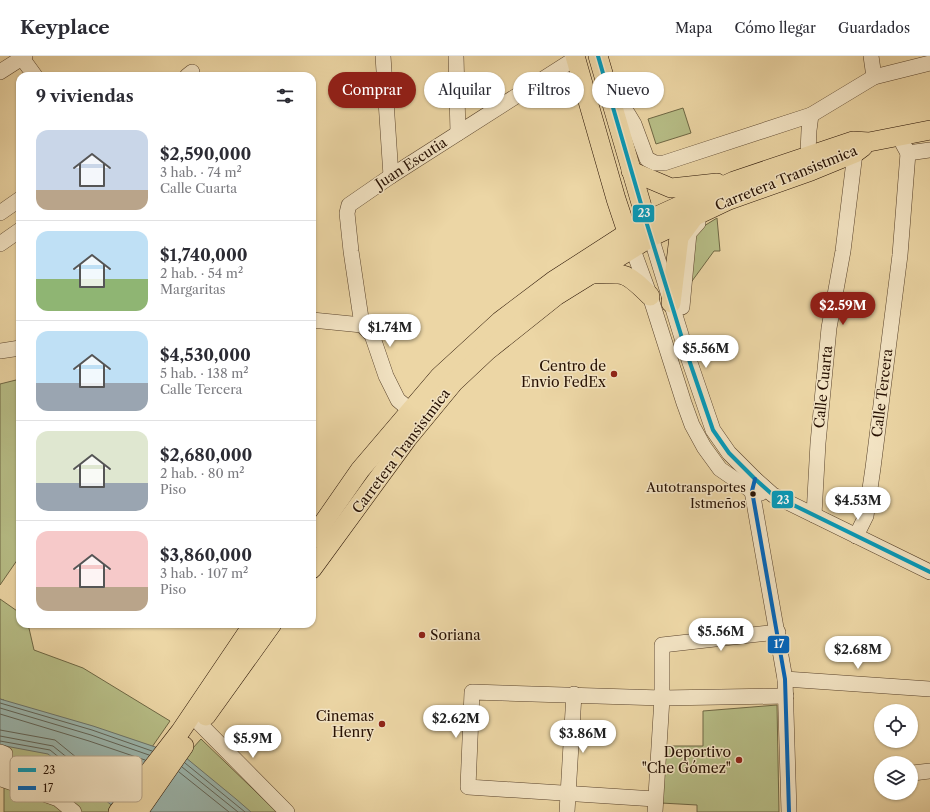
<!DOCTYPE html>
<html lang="es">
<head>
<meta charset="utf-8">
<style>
  body { margin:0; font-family:"Libre Caslon Text",serif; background:#f7f7f7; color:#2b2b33; height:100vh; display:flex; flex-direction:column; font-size:15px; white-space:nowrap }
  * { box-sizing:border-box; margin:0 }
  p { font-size:13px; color:#7c7c81 }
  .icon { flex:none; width:22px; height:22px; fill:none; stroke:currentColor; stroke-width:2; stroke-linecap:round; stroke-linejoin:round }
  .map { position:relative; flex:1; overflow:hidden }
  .details { position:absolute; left:16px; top:16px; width:300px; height:556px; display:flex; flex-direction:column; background:#fff; border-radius:12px; box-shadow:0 1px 3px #0004 }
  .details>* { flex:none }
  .banner { position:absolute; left:328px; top:16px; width:380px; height:36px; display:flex; gap:8px }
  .controls { position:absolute; left:874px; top:648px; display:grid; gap:8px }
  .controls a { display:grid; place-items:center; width:44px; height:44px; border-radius:50%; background:#fff; box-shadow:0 1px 3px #0004; font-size:20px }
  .price { position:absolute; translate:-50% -34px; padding:0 9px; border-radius:14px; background:#fff; color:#222; font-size:13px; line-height:26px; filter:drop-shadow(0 1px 2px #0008) }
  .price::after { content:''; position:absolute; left:50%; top:24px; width:12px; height:9px; margin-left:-6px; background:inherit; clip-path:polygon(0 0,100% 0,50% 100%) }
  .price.current { background:#8f2418; color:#fff }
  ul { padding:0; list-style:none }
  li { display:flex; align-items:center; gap:12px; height:100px; padding:0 20px }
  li+li { border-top:1px solid #e1e1e2 }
  li span { display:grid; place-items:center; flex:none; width:112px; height:80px; border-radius:12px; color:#555 }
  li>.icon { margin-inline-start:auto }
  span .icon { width:48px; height:48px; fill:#fffc; stroke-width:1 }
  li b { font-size:17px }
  h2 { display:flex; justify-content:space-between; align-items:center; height:48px; padding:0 20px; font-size:17px }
  .chip { padding:0 14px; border-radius:18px; background:#fff; box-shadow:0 1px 3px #0004; font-size:14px; line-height:36px }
  .chip.current { background:#8f2418; color:#fff }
  header { display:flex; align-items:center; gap:24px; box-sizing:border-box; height:56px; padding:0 20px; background:#fff; border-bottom:1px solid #e1e1e2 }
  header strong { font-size:19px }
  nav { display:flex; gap:22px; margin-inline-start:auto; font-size:14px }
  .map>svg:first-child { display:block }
</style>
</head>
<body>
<header>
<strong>Keyplace</strong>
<nav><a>Mapa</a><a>Cómo llegar</a><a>Guardados</a></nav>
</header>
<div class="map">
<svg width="930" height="756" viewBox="0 0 930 756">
  <rect width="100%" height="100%" fill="#ecd6a5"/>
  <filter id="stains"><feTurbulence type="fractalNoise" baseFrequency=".005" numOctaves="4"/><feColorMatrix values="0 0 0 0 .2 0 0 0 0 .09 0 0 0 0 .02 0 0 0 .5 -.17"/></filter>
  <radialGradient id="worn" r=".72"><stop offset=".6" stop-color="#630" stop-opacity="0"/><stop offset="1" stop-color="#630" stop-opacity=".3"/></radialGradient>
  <g fill="#b7be87" stroke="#6e6744">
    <polygon points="683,52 691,77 656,88 648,63"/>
    <polygon points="717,162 720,195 714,195 684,236 691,178"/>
    <polygon points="20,323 20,500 0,529 0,328"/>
    <polygon points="0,543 20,557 20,568 28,568 34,594 83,612 170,665 152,691 184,702 201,683 277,756 4,756 4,724 0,696 0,648 4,644 0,643"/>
    <polygon points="777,649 779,756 697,756 697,749 661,747 664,690 703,690 703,655"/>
  </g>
  <polygon fill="#9bb7af" stroke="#6c746a" points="0,643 93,670 185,701 236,743 251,756 120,756 48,698 0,689"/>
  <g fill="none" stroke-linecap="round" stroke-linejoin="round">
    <g stroke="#606458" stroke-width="1">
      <polyline points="0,647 92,674 152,695"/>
      <polyline points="0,652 91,679 149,699"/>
      <polyline points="0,658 89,685 145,704"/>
      <polyline points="0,674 55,684 120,737"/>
      <polyline points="0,680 53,690 116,741"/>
      <polyline points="0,685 50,694 113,745"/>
      <polyline points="185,707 245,756"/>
      <polyline points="182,711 238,756"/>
      <polyline points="179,716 229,756"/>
    </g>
    <g stroke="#58422b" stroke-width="16">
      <g id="minor">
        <polyline points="22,0 22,2 35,20"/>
        <polyline points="383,0 391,120"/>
        <polyline points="456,0 458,77"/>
        <polyline points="871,0 874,21"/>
        <polyline points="0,16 25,0"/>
        <polyline points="187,20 192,16"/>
        <polyline points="587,40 608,34 628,58 634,68 647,103 655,107 664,107 811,59"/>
        <polyline points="903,88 908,97 930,94"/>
        <path d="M810,110C807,92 808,77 811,59L874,21L930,7"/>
        <polyline points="0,157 20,143"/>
        <polyline points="651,181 686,295 713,374 729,397 755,423 773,439 930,516"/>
        <polyline points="0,188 20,174"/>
        <polyline points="632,191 650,240 684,347 692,369 704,391 720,413 752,435 761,437"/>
        <polyline points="682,251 689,177 698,167"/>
        <polyline points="312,264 362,269 372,279 386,320 398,344 410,354"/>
        <polyline points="362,269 351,195 347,157 349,149 391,120 576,2"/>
        <polyline points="0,295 20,292"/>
        <polyline points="755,423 752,435 785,623 789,756"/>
        <polyline points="814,459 818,387 829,272 843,195 855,97 853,88"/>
        <polyline points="856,480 866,460 873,412 900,199 908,97"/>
        <polyline points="785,623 930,633"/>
        <polyline points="200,668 287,756"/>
        <polyline points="0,696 5,698 4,724 58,743 74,756"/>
        <polyline points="913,717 930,715"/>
        <polyline points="655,743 468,731 472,636 662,642 786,640"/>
        <polyline points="567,756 574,638"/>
        <polyline points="655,756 662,642 662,589 778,576"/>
      </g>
    </g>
    <g stroke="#261002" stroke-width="20">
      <g id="major">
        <polyline points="575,0 616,143 631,188"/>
        <polyline points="598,0 650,178"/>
        <polyline points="631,115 671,132 717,127"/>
        <path d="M591,218C625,217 625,215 650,240"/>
        <polyline points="671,247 679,181 693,162"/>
        <polyline points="312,483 360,414 440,320 500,265 553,225 646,165 734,125 853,85 869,86 930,74"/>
        <polyline points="312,513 407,383 454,326 487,295 556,240 651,181 729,144 811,115 855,97 863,91"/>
        <polyline points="206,660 272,568"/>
        <polyline points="118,756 180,676 253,568"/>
        <polyline points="138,756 184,690"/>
      </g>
    </g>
    <use href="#minor" stroke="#f3e4c4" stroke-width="15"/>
    <use href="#major" stroke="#ecd6a5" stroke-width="19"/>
    <g stroke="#f3e4c4" stroke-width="7">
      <polyline id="bus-1" points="598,0 646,165 686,295 713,374 729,397 755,423 773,439 930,516"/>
    </g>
    <g stroke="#f3e4c4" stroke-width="7">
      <polyline id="bus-2" points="755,423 752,435 785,623 789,756"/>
    </g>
    <use href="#bus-1" stroke="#049aba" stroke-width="4"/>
    <use href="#bus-2" stroke="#0065bd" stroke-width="4"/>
  </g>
  <g fill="#8f2418" stroke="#f3e4c4" stroke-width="1.5">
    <circle cx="614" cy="318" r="4"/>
    <circle cx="422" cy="579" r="4"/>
    <circle cx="382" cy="668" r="4"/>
    <circle cx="739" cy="704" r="4"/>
  </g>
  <circle fill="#261002" stroke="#f3e4c4" stroke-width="1.5" cx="753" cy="438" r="3.5"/>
  <g text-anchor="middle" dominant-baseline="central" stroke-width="3" stroke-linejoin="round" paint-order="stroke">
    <g font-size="13" fill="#261002" stroke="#f3e4c4" text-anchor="end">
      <text x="746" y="431">Autotransportes<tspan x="746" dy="16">Istmeños</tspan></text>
    </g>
    <g font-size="14" fill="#261002" stroke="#f3e4c4">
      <text transform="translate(411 107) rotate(-33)">Juan Escutia</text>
      <text transform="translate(786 122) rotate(-22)">Carretera Transistmica</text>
      <text transform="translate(823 331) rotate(-84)">Calle Cuarta</text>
      <text transform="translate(882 337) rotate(-83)">Calle Tercera</text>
      <text transform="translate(401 395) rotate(-53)">Carretera Transistmica</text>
    </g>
    <g font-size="14" fill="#261002" stroke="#f3e4c4" text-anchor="end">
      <text x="606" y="310">Centro de<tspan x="606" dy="16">Envio FedEx</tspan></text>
      <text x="430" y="579" text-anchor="start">Soriana</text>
      <text x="374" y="660">Cinemas<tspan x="374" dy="16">Henry</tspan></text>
      <text x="731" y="696">Deportivo<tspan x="731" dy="16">"Che Gómez"</tspan></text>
    </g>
  </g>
  <rect x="10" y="700" width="132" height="46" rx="6" fill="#f3e4c4" stroke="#b6a48a" stroke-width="1"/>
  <rect x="18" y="712" width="18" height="4" fill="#049aba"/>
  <rect x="18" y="730" width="18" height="4" fill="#0065bd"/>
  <g font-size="11" fill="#261002">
    <text x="43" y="718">23</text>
    <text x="43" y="736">17</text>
  </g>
  <g stroke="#f3e4c4" stroke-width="1.5">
    <rect x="632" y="148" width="23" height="19" rx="4" fill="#049aba"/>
    <rect x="771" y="434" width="23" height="19" rx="4" fill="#049aba"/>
    <rect x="767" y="579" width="23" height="19" rx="4" fill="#0065bd"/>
  </g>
  <g font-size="11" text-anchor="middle" font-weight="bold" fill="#fff">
    <text x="644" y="161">23</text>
    <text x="783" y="448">23</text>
    <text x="779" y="592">17</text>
  </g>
  <rect width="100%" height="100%" filter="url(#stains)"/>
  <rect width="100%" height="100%" fill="url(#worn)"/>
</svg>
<div class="controls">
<a><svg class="icon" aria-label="locate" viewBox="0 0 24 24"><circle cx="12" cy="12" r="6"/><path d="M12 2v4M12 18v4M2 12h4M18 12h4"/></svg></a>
<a><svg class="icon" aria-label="layers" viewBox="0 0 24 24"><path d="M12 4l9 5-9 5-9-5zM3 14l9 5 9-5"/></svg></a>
</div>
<b class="price current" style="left:843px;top:270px">$2.59M</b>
<b class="price" style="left:390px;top:292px">$1.74M</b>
<b class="price" style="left:706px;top:313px">$5.56M</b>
<b class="price" style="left:858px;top:465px">$4.53M</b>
<b class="price" style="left:721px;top:596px">$5.56M</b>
<b class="price" style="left:858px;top:614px">$2.68M</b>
<b class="price" style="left:456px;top:683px">$2.62M</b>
<b class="price" style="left:583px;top:698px">$3.86M</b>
<b class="price" style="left:253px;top:703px">$5.9M</b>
<div class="banner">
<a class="chip current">Comprar</a>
<a class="chip">Alquilar</a>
<a class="chip">Filtros</a>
<a class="chip">Nuevo</a>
</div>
<section class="details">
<h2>9 viviendas<svg class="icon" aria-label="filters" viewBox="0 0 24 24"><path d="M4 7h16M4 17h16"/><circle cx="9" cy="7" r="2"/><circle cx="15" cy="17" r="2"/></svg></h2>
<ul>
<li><span style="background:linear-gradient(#c9d6e8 75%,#b9a48a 0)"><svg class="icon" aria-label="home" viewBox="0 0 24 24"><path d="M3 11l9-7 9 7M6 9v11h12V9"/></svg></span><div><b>$2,590,000</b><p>3 hab. · 74 m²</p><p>Calle Cuarta</p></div></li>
<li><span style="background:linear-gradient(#bfe0f5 60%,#8fb573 0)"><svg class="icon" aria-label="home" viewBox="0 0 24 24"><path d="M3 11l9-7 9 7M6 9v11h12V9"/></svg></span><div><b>$1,740,000</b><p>2 hab. · 54 m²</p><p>Margaritas</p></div></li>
<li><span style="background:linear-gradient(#bfe0f5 65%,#9aa5b1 0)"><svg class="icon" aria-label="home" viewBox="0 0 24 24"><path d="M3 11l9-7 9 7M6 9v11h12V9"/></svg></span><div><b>$4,530,000</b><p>5 hab. · 138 m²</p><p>Calle Tercera</p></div></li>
<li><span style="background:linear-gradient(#dfe7d0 65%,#9aa5b1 0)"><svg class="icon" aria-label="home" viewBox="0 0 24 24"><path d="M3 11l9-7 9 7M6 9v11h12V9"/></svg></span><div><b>$2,680,000</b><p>2 hab. · 80 m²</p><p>Piso</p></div></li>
<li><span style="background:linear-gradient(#f6c9c9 70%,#b9a48a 0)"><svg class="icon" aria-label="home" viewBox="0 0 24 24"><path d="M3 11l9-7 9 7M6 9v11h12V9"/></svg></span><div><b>$3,860,000</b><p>3 hab. · 107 m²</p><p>Piso</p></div></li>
</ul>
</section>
</div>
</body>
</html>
